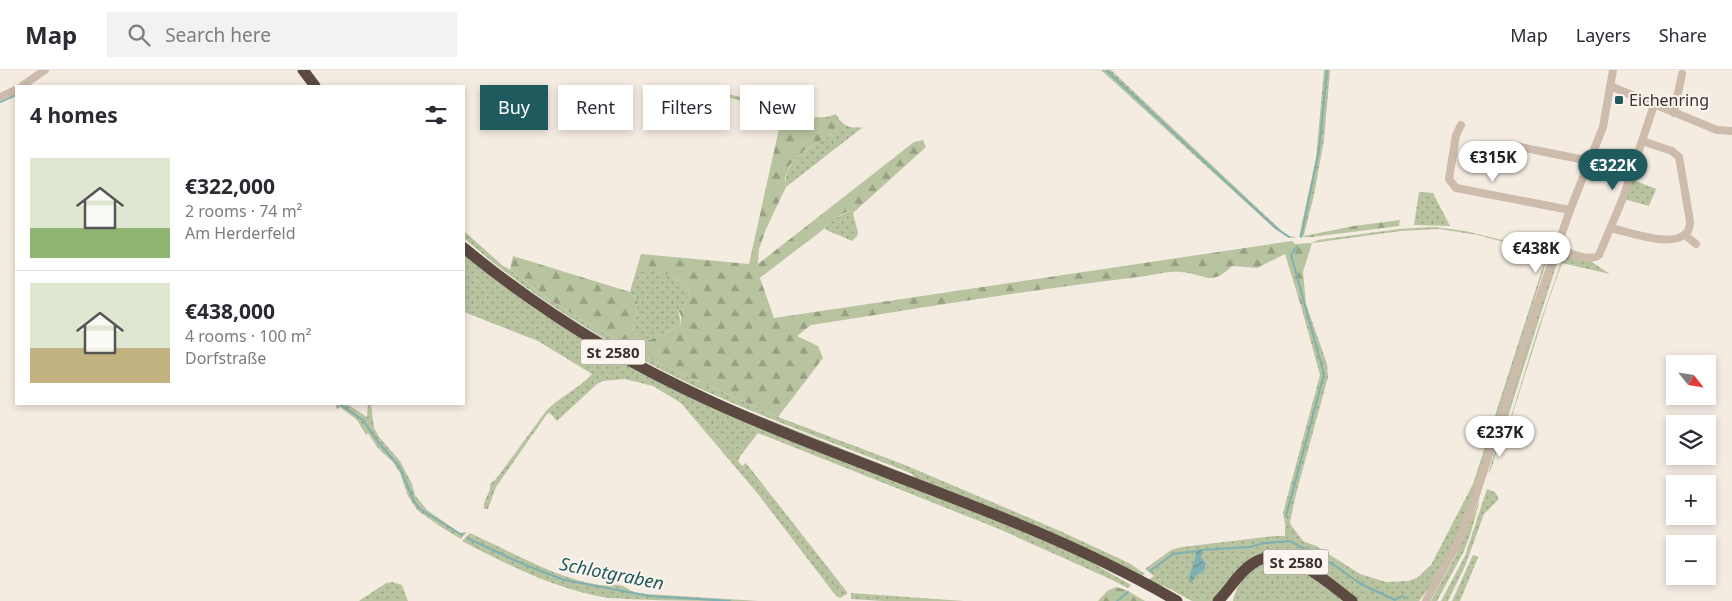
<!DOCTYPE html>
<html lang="en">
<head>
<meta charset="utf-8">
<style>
  body { margin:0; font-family:"Noto Sans",sans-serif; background:#f2f2f3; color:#2b2b33; height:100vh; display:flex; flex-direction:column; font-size:19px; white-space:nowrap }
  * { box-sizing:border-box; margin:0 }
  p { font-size:16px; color:#7c7c81 }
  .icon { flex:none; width:28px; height:28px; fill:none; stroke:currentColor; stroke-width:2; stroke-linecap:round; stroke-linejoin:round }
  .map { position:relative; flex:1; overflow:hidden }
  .panel { position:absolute; left:15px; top:15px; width:450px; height:320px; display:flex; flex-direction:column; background:#fff; border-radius:0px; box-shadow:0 2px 8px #0003 }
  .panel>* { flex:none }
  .banner { position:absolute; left:480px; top:15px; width:475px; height:45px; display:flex; gap:10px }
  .needle { width:32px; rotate:120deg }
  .fabs { position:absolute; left:1666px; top:285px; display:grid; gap:10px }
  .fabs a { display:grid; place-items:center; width:50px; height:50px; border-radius:0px; background:#fff; box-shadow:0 2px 8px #0003; font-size:25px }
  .price { position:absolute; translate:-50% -42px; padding:0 11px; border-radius:18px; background:#fff; color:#222; font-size:16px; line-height:32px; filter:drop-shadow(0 1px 2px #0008) }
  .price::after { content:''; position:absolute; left:50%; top:30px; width:15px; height:11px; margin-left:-8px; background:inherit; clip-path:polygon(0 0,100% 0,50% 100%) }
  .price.on { background:#1f5a5e; color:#fff }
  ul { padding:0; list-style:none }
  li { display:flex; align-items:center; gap:15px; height:125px; padding:0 15px }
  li+li { border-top:1px solid #e1e1e2 }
  li span { display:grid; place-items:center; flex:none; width:140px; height:100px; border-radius:0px; color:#555 }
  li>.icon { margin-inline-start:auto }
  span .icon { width:60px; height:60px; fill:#fffc; stroke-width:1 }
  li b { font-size:21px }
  h2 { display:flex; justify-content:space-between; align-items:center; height:60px; padding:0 15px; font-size:21px }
  .tag { padding:0 18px; border-radius:0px; background:#fff; box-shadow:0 2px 8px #0003; font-size:18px; line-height:45px }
  .tag.on { background:#1f5a5e; color:#fff }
  header { display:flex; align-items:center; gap:30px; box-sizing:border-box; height:70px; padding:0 25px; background:#fff; border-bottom:1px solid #e1e1e2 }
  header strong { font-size:24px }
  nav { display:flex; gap:28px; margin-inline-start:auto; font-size:18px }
  .search { width:350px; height:45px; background:#f2f2f3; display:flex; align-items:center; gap:12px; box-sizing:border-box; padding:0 18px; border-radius:0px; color:#7c7c81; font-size:19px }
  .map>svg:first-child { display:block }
</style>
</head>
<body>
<header>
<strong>Map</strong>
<div class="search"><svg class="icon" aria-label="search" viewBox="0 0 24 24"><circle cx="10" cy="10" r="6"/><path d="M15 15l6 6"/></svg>Search here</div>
<nav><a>Map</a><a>Layers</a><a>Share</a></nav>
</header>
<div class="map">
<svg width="1732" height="531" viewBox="0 0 1732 531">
  <defs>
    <pattern id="green-dots" width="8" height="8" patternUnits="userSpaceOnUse" patternTransform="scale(1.25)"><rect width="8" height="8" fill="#b8c4a0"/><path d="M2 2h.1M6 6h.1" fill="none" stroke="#97a083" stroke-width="1.8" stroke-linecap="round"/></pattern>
    <pattern id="forest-firs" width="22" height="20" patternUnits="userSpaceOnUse" patternTransform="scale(1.25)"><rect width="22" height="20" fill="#b8c4a0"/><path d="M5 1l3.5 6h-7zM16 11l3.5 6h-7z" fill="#97a083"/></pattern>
    <pattern id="water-waves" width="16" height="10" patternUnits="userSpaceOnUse" patternTransform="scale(1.25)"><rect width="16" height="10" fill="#7fb0b2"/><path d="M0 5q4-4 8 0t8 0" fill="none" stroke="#699091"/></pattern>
  </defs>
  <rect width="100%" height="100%" fill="#f4ebe1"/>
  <g fill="url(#green-dots)" fill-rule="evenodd">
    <polygon points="1101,0 1111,0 1283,162 1289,166 1295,167 1294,168 1290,168 1275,159"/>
    <polygon points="1324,0 1330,0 1324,70 1314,125 1304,165 1299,167 1316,88"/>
    <path d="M724,23L802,43V45C814,48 824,49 836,44C842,56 850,59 863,57L786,117C782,88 817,74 838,60L836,50H803L782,45V41L723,26Z"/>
    <polygon points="1633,110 1656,119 1649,136 1624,129 1631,112"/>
    <polygon points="1419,122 1433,123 1450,156 1414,155"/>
    <polygon points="850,141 853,143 858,163 857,166 852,171 824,159 833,149"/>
    <path d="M1434,157L1465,161L1544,180L1547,182L1548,186L1489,376L1465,447L1457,466L1432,514L1419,531H1357L1272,483L1214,531H1192L1166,517L1147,511L1154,506L1145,499L1171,480L1182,477L1275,466H1285V454L1283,443L1320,305L1301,236L1306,234L1327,294L1328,307L1296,424L1290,452L1291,455L1303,471L1316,476L1360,504L1386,512L1408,511L1417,508L1431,495L1473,414L1547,184L1478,165L1439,159L1401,161L1312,173L1318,170L1399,159ZM1196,481L1206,494L1205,500L1196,506L1189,507L1196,490Z"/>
    <path d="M464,161L502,195L510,200L549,230L647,288L778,347L905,395L1060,461L1129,493L1145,504L1141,507C975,421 790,376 626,286C568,254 515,215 464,173V171L504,204L551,239L626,284L729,334L914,407L912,404L903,400C811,364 715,331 628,282C570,250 514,212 464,168Z"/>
    <path d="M464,183L535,239L581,268L929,423L1075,483L1131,515L1128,518L1108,508L999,459L758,363L741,385L738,391L742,396L746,393L847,522V524L840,528L836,526L758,424L681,333L653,316L625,309L603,311L597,314L557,351L550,343L547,344L496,417L488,439H484C482,430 492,422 490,414L496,409L546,341C560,326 579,319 592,304L538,271L464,242Z"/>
    <polygon points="1565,186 1590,191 1610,204 1562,193 1547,235 1492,409 1537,262 1563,187"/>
    <polygon points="1559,187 1491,399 1488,404 1524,284 1556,189"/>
    <path d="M648,200C665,202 681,207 690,223L682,240L678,239L681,255L650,270L640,269L632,262L638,232L630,222L636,201Z"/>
    <polygon points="335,334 347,334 367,347 368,334 371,334 374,358 379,367 400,391 412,414 415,425 427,440 460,463 467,462 461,469 441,457 417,440 408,426 400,403 393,392 377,377 368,363 366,365 357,350 340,337 337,339"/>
    <polygon points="1487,419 1495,422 1498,427 1498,430 1484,444 1465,496 1448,531 1441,531 1465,486"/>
    <polygon points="1480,429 1471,462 1464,481 1437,531 1431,531 1456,485"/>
    <path d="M470,463C512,482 553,507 599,515C606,516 612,514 618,515C624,515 627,519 632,521C636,523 643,523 647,524L759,531C715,531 670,531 626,529C618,528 611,529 603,527C553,518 506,494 462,471Z"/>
    <polygon points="1473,485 1478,487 1477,490 1460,531 1452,531"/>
    <path d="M1276,491L1298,498L1346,531H1233C1236,517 1246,500 1260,494C1265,492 1271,492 1276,491Z"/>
    <polygon points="392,512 402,515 408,531 359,531 386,513"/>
    <polygon points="851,523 964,531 883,531 851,529"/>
  </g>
  <g fill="url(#forest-firs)">
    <path d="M782,45L803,50H836L838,60L804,81L790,95L785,108L786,117L766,159L759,179L758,194L914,72L923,70L926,77L853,143L850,141C836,145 829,154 819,163C799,178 779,193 760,208L774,248L1292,171L1295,174L1312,173L1303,202L1306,234L1301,236L1285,184L1257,198L1232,196C1210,218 1205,203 1180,202C1169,201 1157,204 1146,206C1034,219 922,238 811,255L797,266L818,276L823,288L778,347L647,288L549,230L510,200L513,186L630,222L638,232L632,262L640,269L650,270L681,255V246L678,239L682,240L690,223C678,203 657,200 636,201L641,184L749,194Z"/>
    <polygon points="1400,150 1399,156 1312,167 1299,167 1354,156"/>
    <polygon points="1116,517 1126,520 1145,531 1098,531 1107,521"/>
  </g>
  <path fill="url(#water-waves)" d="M1200,479L1203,480L1201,487L1206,494L1205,500L1196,506L1191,513L1189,512C1189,501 1196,492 1196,481Z"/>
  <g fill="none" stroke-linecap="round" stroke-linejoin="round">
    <g stroke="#7fb0b2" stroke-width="2">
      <polyline points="1106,0 1276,158 1289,167"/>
      <polyline points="0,32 16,25"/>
      <polyline points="1301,167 1319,80 1327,0"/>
      <polyline points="339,334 363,350 378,372 399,396 414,431 420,439 462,465"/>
      <polyline points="1286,446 1324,304 1291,185 1297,176"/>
      <polyline points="467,468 523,494 564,510 649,526 730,531"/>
      <polyline points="1202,480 1249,477 1265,473 1290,471 1334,495 1361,514 1395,530 1402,526 1405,528"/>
      <polyline points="1150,501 1173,484 1197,481"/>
      <polyline points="1117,531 1128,522"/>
    </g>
    <g stroke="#cdbbac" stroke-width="8">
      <polyline points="22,16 45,0"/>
      <polyline points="1610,16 1717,60 1732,61"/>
      <polyline points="0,27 16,20"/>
      <polyline points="1674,43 1682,4"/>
      <polyline points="1461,55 1456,65 1449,109 1456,118 1570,140"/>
      <polyline points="1515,76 1590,91"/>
      <path d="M1611,158C1628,162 1669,177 1684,165C1689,162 1690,157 1690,151L1679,87L1672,81L1642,71"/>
      <polyline points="1685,165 1696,174"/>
      <path d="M1556,179C1568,181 1589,193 1599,185L1623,128L1654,35"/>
      <polyline points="1426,531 1459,470 1474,431 1537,235 1570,140 1603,57 1613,0"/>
    </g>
    <g stroke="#5c4a42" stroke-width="11">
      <polyline points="303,0 315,16"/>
      <path d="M464,178C539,240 620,290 708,330C863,401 1029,445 1177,531"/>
      <path d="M1218,531C1230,519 1238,503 1252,494C1284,471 1327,512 1352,531"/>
    </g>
  </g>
  <rect fill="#1f5a5e" stroke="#fbf5ee" stroke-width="2" x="1614" y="25" width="10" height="10" rx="2.5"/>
  <g text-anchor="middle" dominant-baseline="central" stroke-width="4" stroke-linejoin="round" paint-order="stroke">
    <g fill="#fbf5ee" stroke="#756b66" stroke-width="1">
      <rect x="580.5" y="269.5" width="65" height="25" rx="4"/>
      <rect x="1263.5" y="479.5" width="65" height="25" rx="4"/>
    </g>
    <g font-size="15" font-weight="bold" fill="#3b302b">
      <text x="613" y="282">St 2580</text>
      <text x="1296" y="492">St 2580</text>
    </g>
    <g font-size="16" fill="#3b302b" stroke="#fbf5ee" text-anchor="start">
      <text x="1629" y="30">Eichenring</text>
    </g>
    <g font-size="18" font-style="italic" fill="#1f5a5e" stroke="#fbf5ee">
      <text transform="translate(612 503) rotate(11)">Schlotgraben</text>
    </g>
  </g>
</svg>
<div class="fabs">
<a><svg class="needle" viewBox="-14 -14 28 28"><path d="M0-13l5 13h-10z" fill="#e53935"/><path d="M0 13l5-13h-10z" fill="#7c7c81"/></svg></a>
<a><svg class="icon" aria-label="layers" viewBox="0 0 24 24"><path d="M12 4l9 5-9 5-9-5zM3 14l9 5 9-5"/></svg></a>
<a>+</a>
<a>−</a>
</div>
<b class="price" style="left:1493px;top:113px">€315K</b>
<b class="price on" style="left:1613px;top:121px">€322K</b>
<b class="price" style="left:1536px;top:204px">€438K</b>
<b class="price" style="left:1500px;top:388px">€237K</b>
<div class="banner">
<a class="tag on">Buy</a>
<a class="tag">Rent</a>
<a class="tag">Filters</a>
<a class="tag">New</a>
</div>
<section class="panel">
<h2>4 homes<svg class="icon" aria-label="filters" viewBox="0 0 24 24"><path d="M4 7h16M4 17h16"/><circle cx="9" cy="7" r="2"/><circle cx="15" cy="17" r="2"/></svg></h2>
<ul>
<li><span style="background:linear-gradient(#dfe7d0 70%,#8fb573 0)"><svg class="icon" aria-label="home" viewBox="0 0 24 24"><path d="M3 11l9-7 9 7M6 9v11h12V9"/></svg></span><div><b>€322,000</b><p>2 rooms · 74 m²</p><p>Am Herderfeld</p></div></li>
<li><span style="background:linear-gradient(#dfe7d0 65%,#c2b280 0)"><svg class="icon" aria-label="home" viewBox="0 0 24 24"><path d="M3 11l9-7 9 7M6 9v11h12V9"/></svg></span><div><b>€438,000</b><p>4 rooms · 100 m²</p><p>Dorfstraße</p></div></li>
</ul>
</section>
</div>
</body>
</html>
